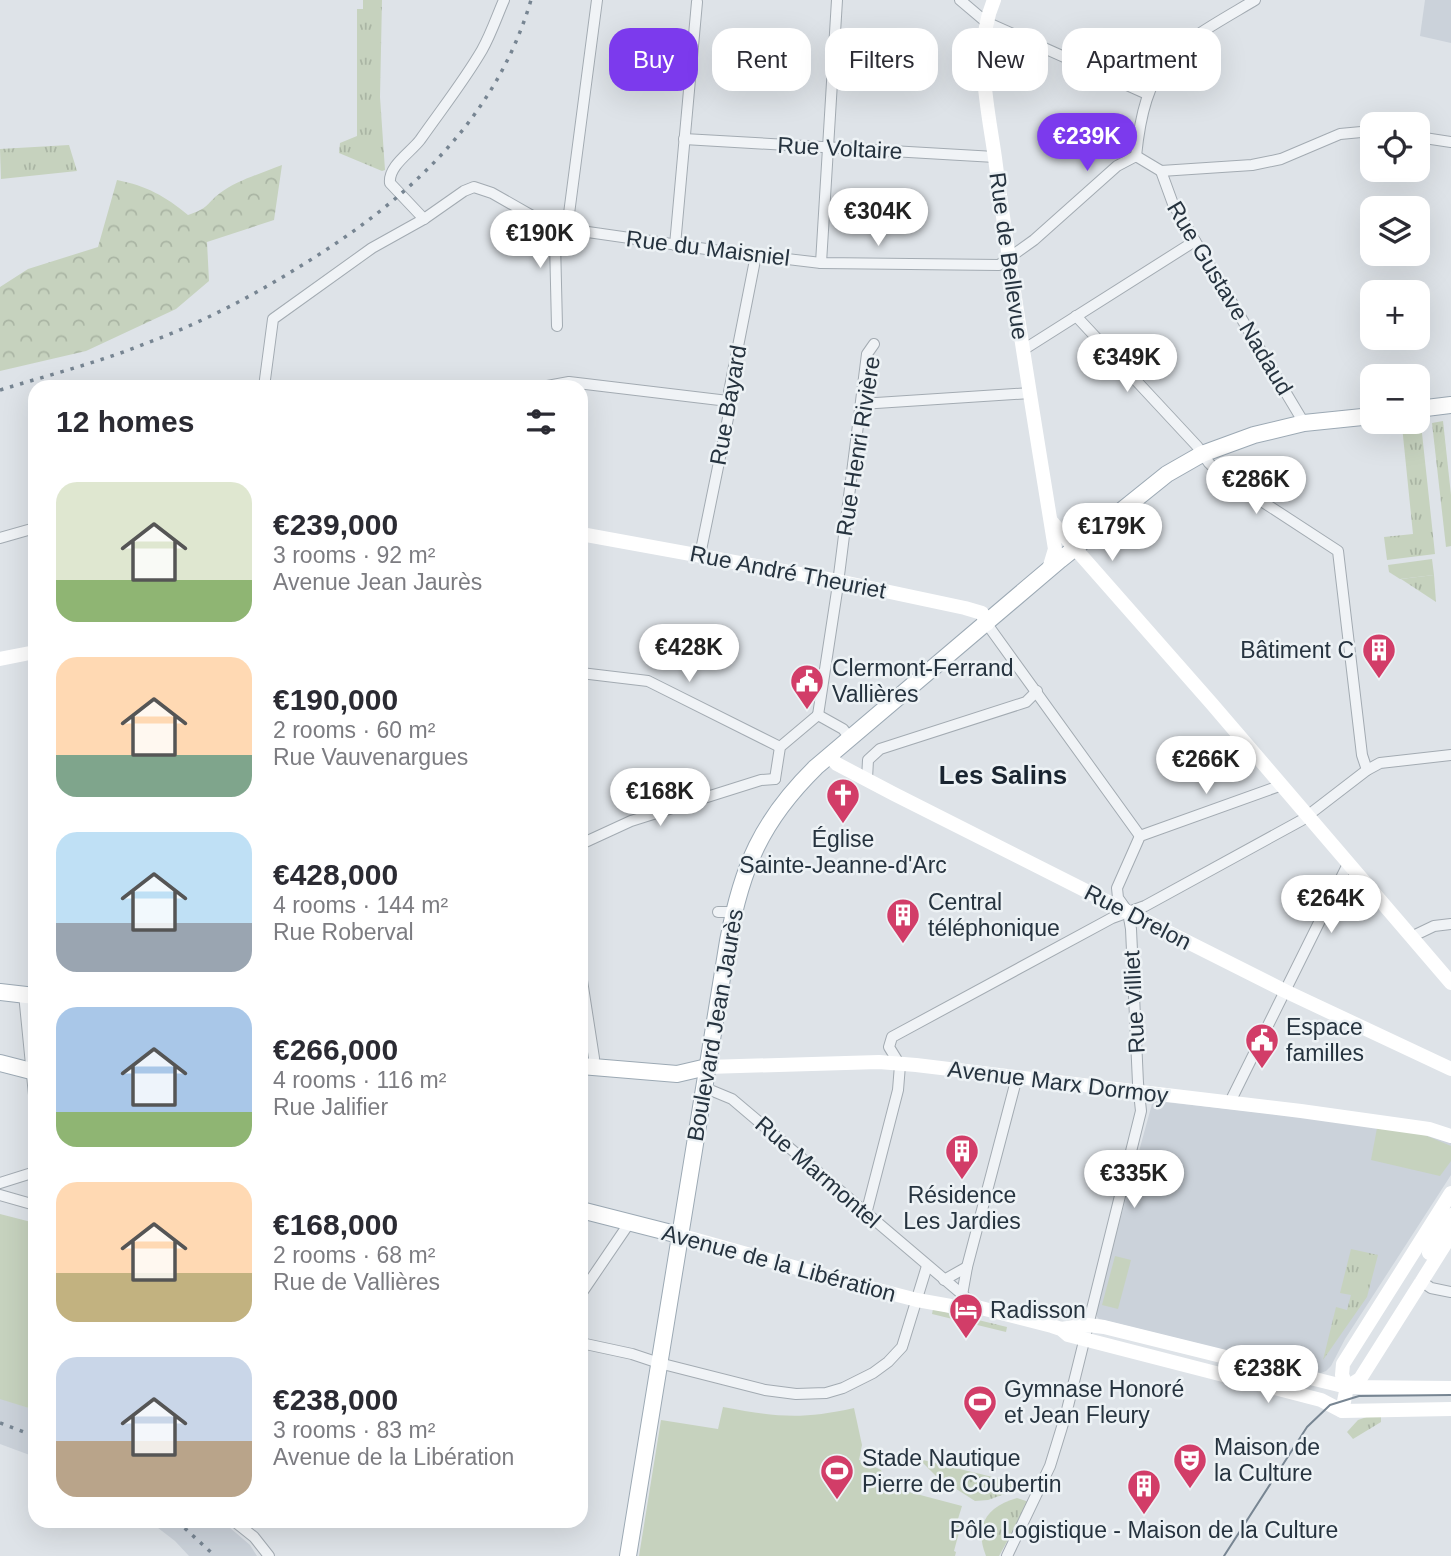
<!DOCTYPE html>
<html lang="en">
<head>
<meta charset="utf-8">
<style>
  body { margin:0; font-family:Arial,sans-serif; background:#f2f2f3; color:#2b2b33; height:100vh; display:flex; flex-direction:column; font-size:26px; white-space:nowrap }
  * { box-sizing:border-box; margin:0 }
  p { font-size:23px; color:#7c7c81 }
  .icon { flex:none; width:38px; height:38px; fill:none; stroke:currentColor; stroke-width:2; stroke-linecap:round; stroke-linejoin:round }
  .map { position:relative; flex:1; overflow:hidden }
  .drawer { position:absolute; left:28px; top:380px; width:560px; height:1148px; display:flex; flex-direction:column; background:#fff; border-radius:21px; box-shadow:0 7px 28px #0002 }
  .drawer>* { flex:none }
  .top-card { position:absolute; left:609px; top:28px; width:665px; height:63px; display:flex; gap:14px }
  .controls { position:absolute; left:1360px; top:112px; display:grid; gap:14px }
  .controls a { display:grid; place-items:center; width:70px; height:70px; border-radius:14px; background:#fff; box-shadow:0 7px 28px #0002; font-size:35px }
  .price { position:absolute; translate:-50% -60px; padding:0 16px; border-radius:24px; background:#fff; color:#222; font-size:23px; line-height:46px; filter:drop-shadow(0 2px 4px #0008) }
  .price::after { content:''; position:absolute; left:50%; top:42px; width:21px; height:16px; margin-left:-10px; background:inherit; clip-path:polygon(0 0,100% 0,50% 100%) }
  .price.on { background:#7c3aed; color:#fff }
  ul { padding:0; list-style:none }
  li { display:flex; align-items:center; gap:21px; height:175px; padding:0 28px }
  li span { display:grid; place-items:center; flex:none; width:196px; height:140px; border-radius:21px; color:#555 }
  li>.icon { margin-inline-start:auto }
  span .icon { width:84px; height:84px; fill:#fffc; stroke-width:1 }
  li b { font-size:30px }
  h2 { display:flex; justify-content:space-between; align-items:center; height:84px; padding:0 28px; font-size:30px }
  .chip { padding:0 24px; border-radius:21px; background:#fff; box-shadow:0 7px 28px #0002; font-size:24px; line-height:63px }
  .chip.on { background:#7c3aed; color:#fff }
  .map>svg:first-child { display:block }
</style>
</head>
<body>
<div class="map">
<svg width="1451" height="1556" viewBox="0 0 1451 1556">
  <defs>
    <pattern id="grass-tufts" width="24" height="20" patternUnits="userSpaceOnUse" patternTransform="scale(1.75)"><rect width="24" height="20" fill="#c6d2be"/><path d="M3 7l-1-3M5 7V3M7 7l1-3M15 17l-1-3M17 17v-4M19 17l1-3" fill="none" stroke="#aab5a4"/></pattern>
    <pattern id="forest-crowns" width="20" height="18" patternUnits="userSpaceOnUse" patternTransform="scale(1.75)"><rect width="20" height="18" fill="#c6d2be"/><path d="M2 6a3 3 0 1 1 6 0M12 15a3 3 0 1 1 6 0" fill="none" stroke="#aab5a4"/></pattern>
  </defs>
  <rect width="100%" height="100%" fill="#dee3e8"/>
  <g fill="#cbd2da">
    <polygon points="1425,0 1451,0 1451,43 1420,36"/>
    <polygon points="1155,1101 1421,1130 1451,1143 1451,1175 1345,1339 1331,1366 1326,1371 1321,1373 1312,1372 1099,1319 1097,1317 1096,1307 1152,1104"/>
    <polygon points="0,1398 35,1410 35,1457 0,1444"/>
    <polygon points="149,1521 222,1521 250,1545 257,1556 189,1556 175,1541"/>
  </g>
  <g fill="url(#grass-tufts)">
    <polygon points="363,0 382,0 380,97 385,170 382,171 339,153 340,143 357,136 357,9 363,9"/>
    <polygon points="69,145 77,171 1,179 0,149"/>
    <polygon points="1443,421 1451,495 1451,546 1446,547 1432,423"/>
    <polygon points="1421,424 1435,554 1387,560 1384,537 1413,534 1402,426"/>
    <polygon points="1434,575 1436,602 1401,579"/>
    <polygon points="1351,1249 1378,1255 1367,1297 1323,1360 1336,1307 1347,1310 1351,1295 1340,1293"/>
    <polygon points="933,1309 1007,1327 1006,1332 932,1314"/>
    <polygon points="1381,1412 1381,1422 1353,1439 1347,1432 1358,1420"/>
    <polygon points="919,1459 1038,1488 1037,1491 1013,1491 988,1500 975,1501 936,1476"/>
    <path d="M1017,1498L1029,1502L999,1556H986C974,1526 986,1507 1017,1498Z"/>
  </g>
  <path fill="url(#forest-crowns)" d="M282,165L274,220L207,242L209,281L176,309L86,351L0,371V287L28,269L98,247L117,180C147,186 165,196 188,215C209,208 205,205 220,193C238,180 262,173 282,165Z"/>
  <g fill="#c6d2be">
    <polygon points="1432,559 1434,575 1400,579 1389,572 1388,565"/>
    <polygon points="1377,1128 1420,1133 1451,1146 1451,1161 1440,1176 1371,1160"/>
    <polygon points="0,1214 35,1223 35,1410 0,1399"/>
    <polygon points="1115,1256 1131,1260 1118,1309 1102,1305"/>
    <path d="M723,1407C776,1417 801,1420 854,1408L862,1445L859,1460L874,1464L873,1466L881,1470L886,1486L962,1506L958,1519L962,1521L954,1551L956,1552L955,1556H639L661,1420L718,1429Z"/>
  </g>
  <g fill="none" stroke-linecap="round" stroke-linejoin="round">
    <g stroke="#a3abb2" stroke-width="12">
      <g id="street">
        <polyline points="960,0 986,22 1147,94"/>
        <polyline points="1418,137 1451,142"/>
        <polyline points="684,139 995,157"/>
        <path d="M1136,156C1146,57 1176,47 1255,0"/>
        <polyline points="1161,171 1173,204 1304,423"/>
        <path d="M424,219L390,183C388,166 411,152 420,140C441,110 464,81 482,50C491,34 497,16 504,0"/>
        <polyline points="675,245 697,2"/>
        <polyline points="821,263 837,0"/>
        <polyline points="1076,316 1197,446 1209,463 1220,474 1338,551 1362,755 1367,770"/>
        <polyline points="557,326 555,242 567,229 597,0"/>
        <polyline points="1023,350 1195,241"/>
        <polyline points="264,387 273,319 372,248 424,219 464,191 474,187 492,193 543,222 567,229 720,251 821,263 999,265 1034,240 1117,166 1136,156 1161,171 1252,165 1281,159 1340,134 1372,131"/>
        <polyline points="542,387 569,382 728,401"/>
        <polyline points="861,404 1030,393"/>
        <polyline points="0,538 35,528"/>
        <polyline points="700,555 728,418 729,392 756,255"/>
        <polyline points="987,624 1140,836"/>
        <polyline points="581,673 648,681 780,747"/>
        <polyline points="818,715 837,591 867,354 874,344"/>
        <polyline points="818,715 843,729 850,738"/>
        <polyline points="775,779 780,747 818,715"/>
        <polyline points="867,779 868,760 880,749 1026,702 1037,691"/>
        <polyline points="581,844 631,821 761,780 775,779"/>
        <polyline points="718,912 734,912"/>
        <polyline points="1411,937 1434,926 1451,924"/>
        <polyline points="581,940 581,958"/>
        <polyline points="581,974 594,1058 593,1067"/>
        <polyline points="24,994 35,1105"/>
        <polyline points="703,1087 732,1099 977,1307"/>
        <polyline points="1230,1102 1348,864"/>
        <polyline points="0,1183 35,1172"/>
        <polyline points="0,1195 35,1205"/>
        <polyline points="866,1214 898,1090 900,1065 889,1047 892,1037 1112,918 1145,906 1302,820 1367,770 1380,763 1451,755"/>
        <polyline points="944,1280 967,1267"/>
        <polyline points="1421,1281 1431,1288 1451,1292"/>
        <polyline points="581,1294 630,1222"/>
        <polyline points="962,1295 967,1267 1017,1077"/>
        <polyline points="581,1343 632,1354 659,1363 765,1390 796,1394 826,1393 843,1388 873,1373 888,1362 902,1347 927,1266"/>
        <polyline points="234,1521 254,1537 269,1556"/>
        <polyline points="1007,1556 1050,1466 1066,1414 1141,1111 1138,1083 1131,929 1128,912 1118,898 1117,888 1140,836 1282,785"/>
      </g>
    </g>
    <g stroke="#9ca9b4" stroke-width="18">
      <g id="primary">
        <polyline points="1418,409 1451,405"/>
        <polyline points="0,992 35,996"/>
        <polyline points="0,1063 35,1072"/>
        <polyline points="581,1066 677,1074 707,1067"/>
        <polyline points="581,1210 679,1235"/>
        <path d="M628,1556L728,941C742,867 761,821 816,767L1060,560L1167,474L1202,454L1254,435L1304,423L1372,416"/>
      </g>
    </g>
    <use href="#street" stroke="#f0f3f6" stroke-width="10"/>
    <g stroke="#fff" stroke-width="14">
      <path d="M994,0C973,48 988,108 995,158C1012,289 1034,419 1055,549L1049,569"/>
      <polyline points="1051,521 1212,704 1451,983"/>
      <polyline points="581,534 838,581 965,608 982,613 987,624"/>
      <polyline points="0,659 35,652"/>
      <polyline points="829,756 837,764 894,794 1128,912 1285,991 1451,1069"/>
      <polyline points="707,1067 879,1062 916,1065 1301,1111 1429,1129 1451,1136"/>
      <polyline points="679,1235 851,1283 917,1300 962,1308 977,1307 1052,1326 1061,1329 1068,1335 1321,1400 1342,1411 1451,1409"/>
      <polyline points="1429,1253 1451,1215"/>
      <polyline points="1061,1329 1088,1325 1104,1327 1347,1387 1451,1388"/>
      <polyline points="1347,1387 1360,1379 1451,1235"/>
      <polyline points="1342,1411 1347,1387 1342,1375 1343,1364 1451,1193"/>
    </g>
    <use href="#primary" stroke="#fff" stroke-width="16"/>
    <polyline stroke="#778592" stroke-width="2" points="1224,1556 1307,1427 1330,1405 1359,1396 1451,1395"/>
    <g stroke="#778592" stroke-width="3.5" stroke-dasharray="3.5 7" stroke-linecap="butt">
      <path d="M0,390C49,375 100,362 147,343C201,323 251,297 299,267C404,203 495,122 531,0"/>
      <polyline points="0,1423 35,1436"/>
      <polyline points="177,1521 215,1556"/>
    </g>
  </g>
  <defs>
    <g id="building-pin" transform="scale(1.75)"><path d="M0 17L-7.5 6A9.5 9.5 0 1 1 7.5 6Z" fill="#d23d68" stroke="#edf2f5"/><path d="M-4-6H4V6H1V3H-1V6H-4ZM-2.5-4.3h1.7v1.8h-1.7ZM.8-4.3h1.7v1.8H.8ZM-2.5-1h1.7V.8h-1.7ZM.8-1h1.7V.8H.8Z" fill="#fff"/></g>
    <g id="civic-pin" transform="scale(1.75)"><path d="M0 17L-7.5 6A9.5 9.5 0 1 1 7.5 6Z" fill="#d23d68" stroke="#edf2f5"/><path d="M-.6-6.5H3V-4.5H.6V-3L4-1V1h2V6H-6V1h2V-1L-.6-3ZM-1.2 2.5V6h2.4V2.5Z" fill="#fff"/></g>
    <g id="church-pin" transform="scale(1.75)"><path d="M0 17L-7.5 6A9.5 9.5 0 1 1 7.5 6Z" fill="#d23d68" stroke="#edf2f5"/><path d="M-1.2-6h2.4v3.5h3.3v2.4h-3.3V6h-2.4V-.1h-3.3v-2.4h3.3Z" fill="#fff"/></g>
    <g id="hotel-pin" transform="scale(1.75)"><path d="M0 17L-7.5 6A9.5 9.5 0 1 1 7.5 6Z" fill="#d23d68" stroke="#edf2f5"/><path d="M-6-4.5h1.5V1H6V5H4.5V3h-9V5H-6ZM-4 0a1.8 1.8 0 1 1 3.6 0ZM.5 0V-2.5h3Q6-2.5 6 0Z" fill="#fff"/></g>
    <g id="stadium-pin" transform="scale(1.75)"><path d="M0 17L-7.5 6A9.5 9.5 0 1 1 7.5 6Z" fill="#d23d68" stroke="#edf2f5"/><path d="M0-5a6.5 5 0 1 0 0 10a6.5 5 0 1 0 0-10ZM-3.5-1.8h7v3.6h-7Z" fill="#fff"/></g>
    <g id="theatre-pin" transform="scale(1.75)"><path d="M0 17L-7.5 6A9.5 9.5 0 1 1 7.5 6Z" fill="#d23d68" stroke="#edf2f5"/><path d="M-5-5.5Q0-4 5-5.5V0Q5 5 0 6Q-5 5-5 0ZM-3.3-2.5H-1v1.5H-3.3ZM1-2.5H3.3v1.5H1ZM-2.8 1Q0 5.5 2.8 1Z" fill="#fff"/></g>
  </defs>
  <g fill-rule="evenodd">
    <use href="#building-pin" x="1379" y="650"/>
    <use href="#civic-pin" x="807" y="681"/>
    <use href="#church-pin" x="843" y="795"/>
    <use href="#building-pin" x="903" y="915"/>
    <use href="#civic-pin" x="1262" y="1040"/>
    <use href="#building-pin" x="962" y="1151"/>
    <use href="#hotel-pin" x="966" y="1310"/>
    <use href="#stadium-pin" x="980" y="1402"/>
    <use href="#theatre-pin" x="1190" y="1460"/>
    <use href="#stadium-pin" x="837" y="1471"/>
    <use href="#building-pin" x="1144" y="1486"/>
  </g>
  <g text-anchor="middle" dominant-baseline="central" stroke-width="5" stroke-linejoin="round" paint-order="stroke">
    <g font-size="23" fill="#26333f" stroke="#edf2f5">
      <text transform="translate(840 148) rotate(3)">Rue Voltaire</text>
      <text transform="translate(708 248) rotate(7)">Rue du Maisniel</text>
      <text transform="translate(1009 256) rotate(82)">Rue de Bellevue</text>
      <text transform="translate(1230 298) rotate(59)">Rue Gustave Nadaud</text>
      <text transform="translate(728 405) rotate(-80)">Rue Bayard</text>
      <text transform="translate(858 446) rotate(-81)">Rue Henri Rivière</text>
      <text transform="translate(788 572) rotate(11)">Rue André Theuriet</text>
      <text transform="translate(1138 917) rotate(27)">Rue Drelon</text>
      <text transform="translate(1134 1002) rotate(-93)">Rue Villiet</text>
      <text transform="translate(715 1025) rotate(-80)">Boulevard Jean Jaurès</text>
      <text transform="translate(1058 1082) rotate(7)">Avenue Marx Dormoy</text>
      <text transform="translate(818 1172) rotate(41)">Rue Marmontel</text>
      <text transform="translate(779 1263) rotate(15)">Avenue de la Libération</text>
    </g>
    <g font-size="23" fill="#26333f" stroke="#edf2f5" text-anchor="start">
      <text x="1354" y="650" text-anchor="end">Bâtiment C</text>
      <text x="832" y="668">Clermont-Ferrand<tspan x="832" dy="26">Vallières</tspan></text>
      <text x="843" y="839" text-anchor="middle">Église<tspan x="843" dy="26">Sainte-Jeanne-d'Arc</tspan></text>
      <text x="928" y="902">Central<tspan x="928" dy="26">téléphonique</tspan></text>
      <text x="1286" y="1027">Espace<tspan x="1286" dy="26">familles</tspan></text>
      <text x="962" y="1195" text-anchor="middle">Résidence<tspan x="962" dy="26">Les Jardies</tspan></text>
      <text x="990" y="1310">Radisson</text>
      <text x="1004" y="1389">Gymnase Honoré<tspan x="1004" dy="26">et Jean Fleury</tspan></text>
      <text x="1214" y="1447">Maison de<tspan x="1214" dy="26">la Culture</tspan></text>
      <text x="862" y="1458">Stade Nautique<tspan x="862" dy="26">Pierre de Coubertin</tspan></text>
      <text x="1144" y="1530" text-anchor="middle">Pôle Logistique - Maison de la Culture</text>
    </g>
    <g font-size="26" font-weight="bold" fill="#192430" stroke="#edf2f5">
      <text x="1003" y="775">Les Salins</text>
    </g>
  </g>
</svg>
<div class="controls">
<a><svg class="icon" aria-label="locate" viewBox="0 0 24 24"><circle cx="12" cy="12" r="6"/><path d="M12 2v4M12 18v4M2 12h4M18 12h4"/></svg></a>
<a><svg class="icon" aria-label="layers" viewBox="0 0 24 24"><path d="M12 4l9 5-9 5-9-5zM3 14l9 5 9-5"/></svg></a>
<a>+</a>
<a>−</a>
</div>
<b class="price on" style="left:1087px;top:173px">€239K</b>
<b class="price" style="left:878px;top:248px">€304K</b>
<b class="price" style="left:540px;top:270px">€190K</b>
<b class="price" style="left:1127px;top:394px">€349K</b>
<b class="price" style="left:1256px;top:516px">€286K</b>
<b class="price" style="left:1112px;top:563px">€179K</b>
<b class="price" style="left:689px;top:684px">€428K</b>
<b class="price" style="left:1206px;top:796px">€266K</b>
<b class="price" style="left:660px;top:828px">€168K</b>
<b class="price" style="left:1331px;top:935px">€264K</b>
<b class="price" style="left:1134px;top:1210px">€335K</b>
<b class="price" style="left:1268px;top:1405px">€238K</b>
<div class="top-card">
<a class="chip on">Buy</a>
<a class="chip">Rent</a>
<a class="chip">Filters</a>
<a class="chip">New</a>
<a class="chip">Apartment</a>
</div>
<section class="drawer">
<h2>12 homes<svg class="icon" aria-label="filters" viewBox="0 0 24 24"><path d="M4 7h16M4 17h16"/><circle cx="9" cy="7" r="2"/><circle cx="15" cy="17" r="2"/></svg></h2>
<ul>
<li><span style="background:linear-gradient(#dfe7d0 70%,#8fb573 0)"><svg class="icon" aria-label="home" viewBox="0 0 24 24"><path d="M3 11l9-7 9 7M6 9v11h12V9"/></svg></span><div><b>€239,000</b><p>3 rooms · 92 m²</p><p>Avenue Jean Jaurès</p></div></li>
<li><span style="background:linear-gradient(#ffd9b3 70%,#7fa58c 0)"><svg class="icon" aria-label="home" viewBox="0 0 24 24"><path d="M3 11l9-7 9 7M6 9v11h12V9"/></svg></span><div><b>€190,000</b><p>2 rooms · 60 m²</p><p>Rue Vauvenargues</p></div></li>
<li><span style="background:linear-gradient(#bfe0f5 65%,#9aa5b1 0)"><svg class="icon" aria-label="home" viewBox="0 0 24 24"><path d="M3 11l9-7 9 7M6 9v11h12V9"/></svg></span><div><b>€428,000</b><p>4 rooms · 144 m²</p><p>Rue Roberval</p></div></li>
<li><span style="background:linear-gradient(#a9c7e8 75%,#8fb573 0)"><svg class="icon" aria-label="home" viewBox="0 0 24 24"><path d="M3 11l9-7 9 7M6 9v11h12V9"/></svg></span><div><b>€266,000</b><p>4 rooms · 116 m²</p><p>Rue Jalifier</p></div></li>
<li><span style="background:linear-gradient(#ffd9b3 65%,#c2b280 0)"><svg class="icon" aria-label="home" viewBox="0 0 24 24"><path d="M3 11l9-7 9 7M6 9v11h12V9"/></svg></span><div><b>€168,000</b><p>2 rooms · 68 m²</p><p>Rue de Vallières</p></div></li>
<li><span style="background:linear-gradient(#c9d6e8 60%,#b9a48a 0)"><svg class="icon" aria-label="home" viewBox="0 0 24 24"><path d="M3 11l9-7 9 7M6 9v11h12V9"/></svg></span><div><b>€238,000</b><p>3 rooms · 83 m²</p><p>Avenue de la Libération</p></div></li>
</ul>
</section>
</div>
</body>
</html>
